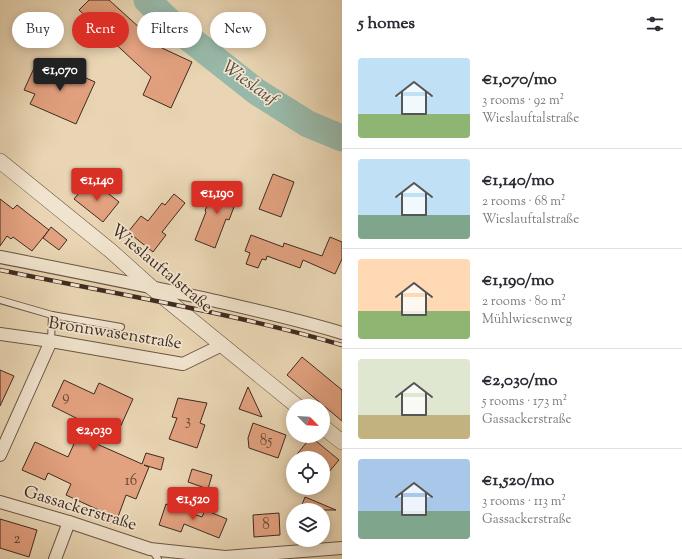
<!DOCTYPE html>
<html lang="en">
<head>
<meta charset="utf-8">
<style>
  body { margin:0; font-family:"Sorts Mill Goudy",serif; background:#f7f7f7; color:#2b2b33; height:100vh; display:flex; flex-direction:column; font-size:15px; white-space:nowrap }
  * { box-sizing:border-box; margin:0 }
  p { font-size:13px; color:#7c7c81 }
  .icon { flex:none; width:22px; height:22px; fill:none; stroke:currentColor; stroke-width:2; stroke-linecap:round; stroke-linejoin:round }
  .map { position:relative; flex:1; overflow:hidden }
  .drawer { display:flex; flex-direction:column; background:#fff; width:340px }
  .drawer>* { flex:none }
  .guide { position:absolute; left:12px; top:12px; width:270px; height:36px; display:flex; gap:8px }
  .needle { width:26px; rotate:114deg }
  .buttons { position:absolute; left:286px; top:399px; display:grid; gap:8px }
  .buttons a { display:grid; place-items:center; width:44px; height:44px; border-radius:50%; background:#fff; box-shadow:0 2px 10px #0003; font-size:20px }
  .price { position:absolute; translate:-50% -34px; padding:0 9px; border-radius:4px; background:#d93025; color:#fff; font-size:13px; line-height:26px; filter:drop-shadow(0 1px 2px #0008) }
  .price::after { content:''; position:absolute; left:50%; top:24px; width:12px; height:9px; margin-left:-6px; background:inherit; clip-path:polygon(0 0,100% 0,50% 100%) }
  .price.active { background:#222; color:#fff }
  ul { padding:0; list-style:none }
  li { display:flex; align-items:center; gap:12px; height:100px; padding:0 16px }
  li+li { border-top:1px solid #e1e1e2 }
  li span { display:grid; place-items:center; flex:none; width:112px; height:80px; border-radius:4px; color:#555 }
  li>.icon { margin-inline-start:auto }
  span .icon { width:48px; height:48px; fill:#fffc; stroke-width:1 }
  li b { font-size:17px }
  h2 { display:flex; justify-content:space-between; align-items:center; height:48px; padding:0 16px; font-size:17px }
  .tag { padding:0 14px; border-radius:18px; background:#fff; box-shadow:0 2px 10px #0003; font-size:14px; line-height:36px }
  .tag.active { background:#d93025; color:#fff }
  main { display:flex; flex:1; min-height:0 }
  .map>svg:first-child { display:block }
</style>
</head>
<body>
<main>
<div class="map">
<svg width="342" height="559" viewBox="0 0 342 559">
  <rect width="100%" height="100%" fill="#e9d5b3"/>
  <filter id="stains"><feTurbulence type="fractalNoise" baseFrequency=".005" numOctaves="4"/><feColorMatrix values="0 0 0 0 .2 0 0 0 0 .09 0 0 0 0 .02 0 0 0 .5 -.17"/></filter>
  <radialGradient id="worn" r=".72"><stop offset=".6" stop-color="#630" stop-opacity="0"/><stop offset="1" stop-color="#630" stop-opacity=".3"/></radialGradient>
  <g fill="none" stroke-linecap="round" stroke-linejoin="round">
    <polyline stroke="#98b9a9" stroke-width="27" points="147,0 176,28 257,92 308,124 342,138"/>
  </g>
  <g fill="#e2a17f" stroke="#3f2b21">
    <polygon points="89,0 109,0 162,48 192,62 171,108 143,95 151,77 79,10"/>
    <polygon points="54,64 95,82 76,124 30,104 35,94 24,90 35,66 50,73"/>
    <polygon points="273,174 294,182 281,217 259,209"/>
    <polygon points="88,182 101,192 104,190 119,202 103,222 74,199"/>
    <polygon points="215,184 239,194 229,220 226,219 215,248 195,240 206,212 205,211"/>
    <polygon points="174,194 185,203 162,232 166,235 153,252 128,232 141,216 148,221 162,203 165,205"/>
    <polygon points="0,199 13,209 17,205 49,230 32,251 13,237 11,239 7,236 0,246"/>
    <polygon points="51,227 67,240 59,250 43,238"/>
    <polygon points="251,235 283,247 284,243 322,256 330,237 342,242 342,259 335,274 303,260 300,268 267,256 266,260 262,259 258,268 246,264 250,253 245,251"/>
    <polygon points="302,357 342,390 342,421 287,375"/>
    <polygon points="0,370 14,376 0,406"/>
    <polygon points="64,380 94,394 99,383 133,399 118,432 97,444 142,464 146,453 164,458 161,470 144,465 149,467 136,499 126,495 115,525 100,519 103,512 66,495 71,484 48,473 45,480 22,470 35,442 68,457 84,422 52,406"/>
    <polygon points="248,387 262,417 239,409"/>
    <polygon points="178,398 207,403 200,423 205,425 197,448 169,439 177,418 172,417"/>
    <polygon points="253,423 286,435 278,458 249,448 248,438"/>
    <polygon points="311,437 339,460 323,479 323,458 294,458"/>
    <polygon points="192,469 212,475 208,489 188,482"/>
    <polygon points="305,497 336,510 300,510"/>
    <polygon points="166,504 202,517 205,510 227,519 219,538 184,524 181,532 159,525"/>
    <polygon points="279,513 280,535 254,537 253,515"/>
    <polygon points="0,519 37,530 29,557 0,548"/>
  </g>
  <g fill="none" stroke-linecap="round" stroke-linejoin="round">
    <g stroke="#6a5646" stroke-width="8">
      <g id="service">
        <polyline points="0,300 52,315 121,327"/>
        <polyline points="51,341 52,315"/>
        <polyline points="151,549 158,559"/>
      </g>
    </g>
    <g stroke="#6a5646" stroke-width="14">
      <g id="minor">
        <path d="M0,257C68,270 136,284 203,298C250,309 296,319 342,333"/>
        <polyline points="0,334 51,341 183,364 222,345"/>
        <polyline points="0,455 51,341"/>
        <polyline points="0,502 69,522 150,549 225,557 342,548"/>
        <polyline points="55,559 69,522"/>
      </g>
    </g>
    <g stroke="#6a5646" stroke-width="16">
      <g id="tertiary">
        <polyline points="0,161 111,251 151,287 297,406"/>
        <polyline points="323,427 342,442"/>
      </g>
    </g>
    <use href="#service" stroke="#f1e4ce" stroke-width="6"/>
    <use href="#minor" stroke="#f1e4ce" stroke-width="12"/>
    <use href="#tertiary" stroke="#f1e4ce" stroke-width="15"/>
    <g stroke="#3f2b21" stroke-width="4.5">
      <path id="rail" d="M0,270C114,294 230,312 342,345"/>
    </g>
    <use href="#rail" stroke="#f1e4ce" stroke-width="3" stroke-dasharray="9" stroke-linecap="butt"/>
  </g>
  <g text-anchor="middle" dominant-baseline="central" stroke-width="3.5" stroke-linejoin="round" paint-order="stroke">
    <g font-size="15" fill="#684838">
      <text x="66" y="397">9</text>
      <text x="188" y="421">3</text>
      <text x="266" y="441">85</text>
      <text x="131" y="481">16</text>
      <text x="266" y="525">8</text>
      <text x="17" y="539">2</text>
    </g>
    <g font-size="17" fill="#3f2b21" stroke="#f1e4ce">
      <text transform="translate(161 269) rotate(40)">Wieslauftalstraße</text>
      <text transform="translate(115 334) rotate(9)">Bronnwasenstraße</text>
      <text transform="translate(80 509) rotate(17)">Gassackerstraße</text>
    </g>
    <g font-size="18" font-style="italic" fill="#554e43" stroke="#f1e4ce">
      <text transform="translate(249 84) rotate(36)">Wieslauf</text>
    </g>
  </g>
  <rect width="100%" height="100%" filter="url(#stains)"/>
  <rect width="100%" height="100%" fill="url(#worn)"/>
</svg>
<div class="buttons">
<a><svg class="needle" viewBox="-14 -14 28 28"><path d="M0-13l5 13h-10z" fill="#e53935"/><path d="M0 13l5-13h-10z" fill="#7c7c81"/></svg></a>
<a><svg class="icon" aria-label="locate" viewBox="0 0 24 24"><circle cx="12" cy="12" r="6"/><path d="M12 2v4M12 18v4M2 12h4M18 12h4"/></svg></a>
<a><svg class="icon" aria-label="layers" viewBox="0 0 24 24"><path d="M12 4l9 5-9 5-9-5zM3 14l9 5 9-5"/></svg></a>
</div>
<b class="price active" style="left:60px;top:92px">€1,070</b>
<b class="price" style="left:97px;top:202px">€1,140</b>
<b class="price" style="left:217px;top:215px">€1,190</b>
<b class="price" style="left:94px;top:452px">€2,030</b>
<b class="price" style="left:193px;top:521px">€1,520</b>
<div class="guide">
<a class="tag">Buy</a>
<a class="tag active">Rent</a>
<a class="tag">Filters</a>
<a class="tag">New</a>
</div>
</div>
<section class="drawer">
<h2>5 homes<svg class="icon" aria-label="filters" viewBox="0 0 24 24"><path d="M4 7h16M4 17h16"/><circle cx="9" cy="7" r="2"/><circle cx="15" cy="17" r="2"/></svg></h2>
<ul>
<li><span style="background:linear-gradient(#bfe0f5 70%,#8fb573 0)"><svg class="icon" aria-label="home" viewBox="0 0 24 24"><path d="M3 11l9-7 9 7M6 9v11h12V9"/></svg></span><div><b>€1,070/mo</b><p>3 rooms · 92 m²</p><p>Wieslauftalstraße</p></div></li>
<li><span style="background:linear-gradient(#bfe0f5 70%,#7fa58c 0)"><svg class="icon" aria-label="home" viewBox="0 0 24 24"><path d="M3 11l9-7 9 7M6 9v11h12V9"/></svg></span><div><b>€1,140/mo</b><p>2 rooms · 68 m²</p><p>Wieslauftalstraße</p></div></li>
<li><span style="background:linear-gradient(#ffd9b3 65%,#8fb573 0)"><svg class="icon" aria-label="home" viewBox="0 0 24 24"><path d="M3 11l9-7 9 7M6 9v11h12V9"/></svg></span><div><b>€1,190/mo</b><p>2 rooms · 80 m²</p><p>Mühlwiesenweg</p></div></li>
<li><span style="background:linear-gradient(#dfe7d0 70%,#c2b280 0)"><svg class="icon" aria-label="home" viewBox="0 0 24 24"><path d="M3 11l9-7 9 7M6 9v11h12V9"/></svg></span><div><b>€2,030/mo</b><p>5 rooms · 173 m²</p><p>Gassackerstraße</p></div></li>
<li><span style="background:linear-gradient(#a9c7e8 65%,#7fa58c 0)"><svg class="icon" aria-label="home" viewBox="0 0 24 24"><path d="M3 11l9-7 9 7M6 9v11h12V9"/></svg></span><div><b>€1,520/mo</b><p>3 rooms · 113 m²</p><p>Gassackerstraße</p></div></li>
</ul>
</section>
</main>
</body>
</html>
